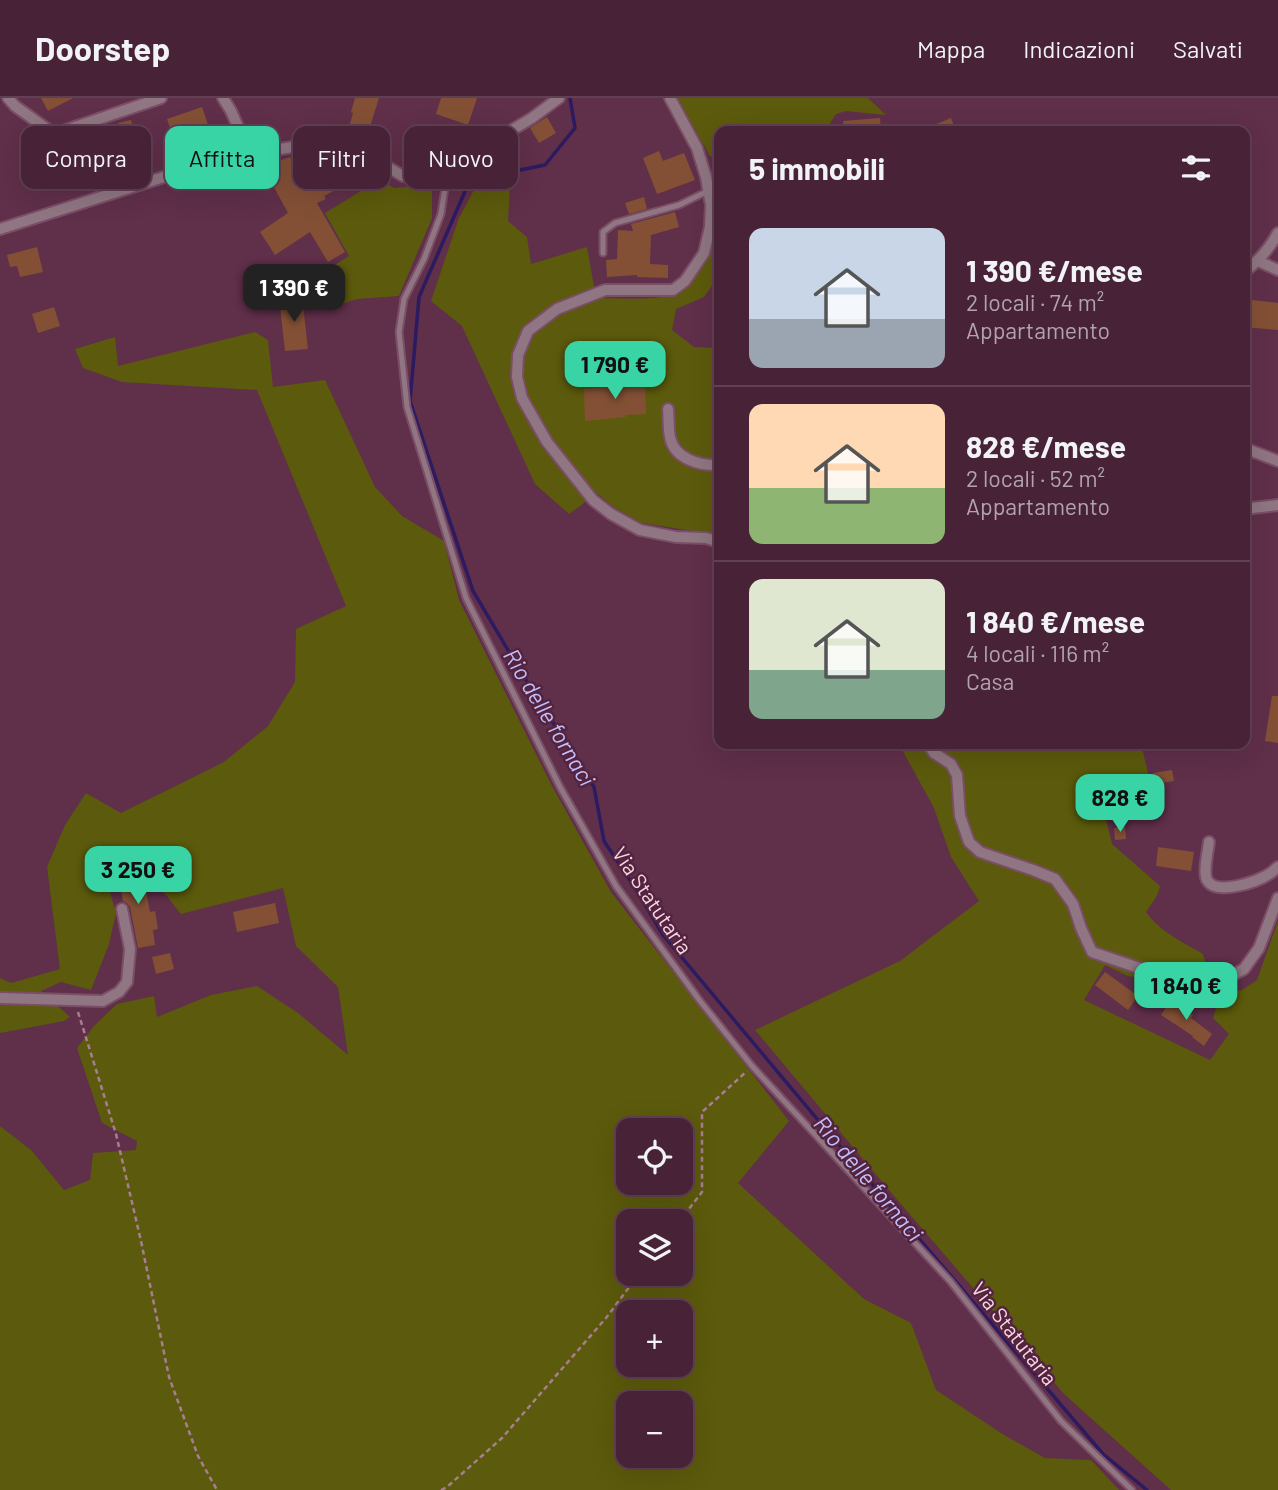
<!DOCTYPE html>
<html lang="it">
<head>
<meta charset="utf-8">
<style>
  body { margin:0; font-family:Barlow,sans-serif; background:#522f43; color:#f1f3f6; height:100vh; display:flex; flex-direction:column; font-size:26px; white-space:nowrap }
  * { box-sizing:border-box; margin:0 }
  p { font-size:23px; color:#b1a4ae }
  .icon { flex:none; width:38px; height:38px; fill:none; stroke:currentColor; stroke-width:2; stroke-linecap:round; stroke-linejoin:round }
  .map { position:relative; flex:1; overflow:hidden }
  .details { position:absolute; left:714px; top:28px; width:536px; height:623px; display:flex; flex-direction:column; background:#482338; border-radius:14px; box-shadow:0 7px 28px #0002,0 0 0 2px #604053 }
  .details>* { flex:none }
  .top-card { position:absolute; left:21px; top:28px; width:588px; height:63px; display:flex; gap:14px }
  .controls { position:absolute; left:616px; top:1020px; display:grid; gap:14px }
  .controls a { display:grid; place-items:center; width:77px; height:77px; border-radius:14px; background:#482338; box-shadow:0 7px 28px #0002,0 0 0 2px #604053; font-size:35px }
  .price { position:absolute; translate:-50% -60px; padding:0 16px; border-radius:14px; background:#39d4a5; color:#111; font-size:23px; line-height:46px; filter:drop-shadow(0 2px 4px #0008) }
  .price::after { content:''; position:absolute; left:50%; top:42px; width:21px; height:16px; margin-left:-10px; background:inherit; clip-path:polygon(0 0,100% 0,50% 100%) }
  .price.active { background:#222; color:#fff }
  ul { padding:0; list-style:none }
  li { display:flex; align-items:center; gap:21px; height:175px; padding:0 35px }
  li+li { border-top:2px solid #604053 }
  li span { display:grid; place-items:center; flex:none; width:196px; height:140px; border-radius:14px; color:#555 }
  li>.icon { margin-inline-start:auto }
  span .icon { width:84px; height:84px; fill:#fffc; stroke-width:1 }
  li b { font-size:30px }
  h2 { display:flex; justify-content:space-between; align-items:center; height:84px; padding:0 35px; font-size:30px }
  .tag { padding:0 24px; border-radius:14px; background:#482338; box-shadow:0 7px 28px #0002,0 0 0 2px #604053; font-size:24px; line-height:63px }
  .tag.active { background:#39d4a5; color:#111 }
  header { display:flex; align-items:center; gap:42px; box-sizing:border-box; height:98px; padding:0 35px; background:#482338; border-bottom:2px solid #604053 }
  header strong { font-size:33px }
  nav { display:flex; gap:38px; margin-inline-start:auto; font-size:24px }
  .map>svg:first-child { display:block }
</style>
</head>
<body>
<header>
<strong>Doorstep</strong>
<nav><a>Mappa</a><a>Indicazioni</a><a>Salvati</a></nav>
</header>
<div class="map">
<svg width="1278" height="1392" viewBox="0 0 1278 1392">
  <rect width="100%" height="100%" fill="#602f4a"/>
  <g fill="#5c5a0c" fill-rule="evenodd">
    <polygon points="677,0 868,0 886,17 846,13 836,16 825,33 775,26 768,28 769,33 719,33 719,61 710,58"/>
    <polygon points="360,69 394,90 432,87 432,120 399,198 357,201 328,210 313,181 349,158 325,115 361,93"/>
    <path d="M510,87L508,123L527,139L531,166L587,149L596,200C609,200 656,202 664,198C680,190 689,174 704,167L714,142L719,136V178L704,199L676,211L672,232L694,249L719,250V305L714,306L719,336V437L642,425L615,410L594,393L583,406L569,416L535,386L462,228L431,203L459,120L474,92Z"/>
    <path d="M255,234L268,242L273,289L325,282L375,389L402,418L444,443L459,502L552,688L611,794L789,1023L738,1085L864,1201L911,1225L936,1292L1004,1337L1045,1360L1091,1362L1119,1392H0V1028L31,1052L64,1092L90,1082L93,1055L136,1052L137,1043L102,1025L77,950L94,928L117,906L154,898L157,919L211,897L257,888L298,915L348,957L338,889L296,848L283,790L181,816L154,782L142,758L103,770L116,815L109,846L91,892L61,884L41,893L70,919L64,923L0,935V880L11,885L60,871L47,769L65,727L86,695L121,715L224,664L268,628L295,584L296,531L346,508L257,292L122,284L83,270L75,251L115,239L118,268ZM628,1032H681V1085H628ZM628,1124H681V1176H628ZM628,1214H681V1267H628ZM628,1306H681V1358H628Z"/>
    <path d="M899,646H947L955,651L967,646H1141L1151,687C1126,681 1123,684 1100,698L1112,746L1160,788C1157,801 1153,803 1146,814C1160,834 1183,844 1203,856L1208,874L1221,895L1242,892L1257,882L1278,823V1392H1171L1064,1296L883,1085L755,932L900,863L979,803L951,759L934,710ZM1105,867L1128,878L1221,895L1213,920L1229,936L1210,962L1084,902Z"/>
  </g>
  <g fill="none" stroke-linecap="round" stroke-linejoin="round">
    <polyline stroke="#2c1b61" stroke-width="3.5" points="570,0 575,30 545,67 470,82 419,199 410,303 473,493 524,579 594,689 604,743 637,793 663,837 833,1040 1103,1356 1147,1392"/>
  </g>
  <g fill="#835035">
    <polygon points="41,0 73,0 48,13"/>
    <polygon points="355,0 379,0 368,35 349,29 353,15 351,14"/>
    <polygon points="441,0 477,0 468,27 436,16"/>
    <polygon points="202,9 208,27 173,39 167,21"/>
    <polygon points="547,19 556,35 539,45 530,30"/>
    <polygon points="880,20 881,33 844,33 843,23"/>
    <polygon points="951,20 956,33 920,33"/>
    <polygon points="131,22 139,51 112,59 105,38 121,34 118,25"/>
    <polygon points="45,46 61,49 57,75 30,70 34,50 44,51"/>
    <polygon points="659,53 663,63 684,55 695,82 657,96 643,60"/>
    <polygon points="290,59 303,82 345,59 356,81 324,98 326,101 317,105 345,154 328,164 310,134 275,157 260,134 288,115 265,73 272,70 270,66"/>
    <polygon points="644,99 647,111 629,116 625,105"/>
    <polygon points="675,114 679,129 651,137 650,166 668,167 668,180 637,179 637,177 607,179 606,162 617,161 618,132 633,133 631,126"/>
    <polygon points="37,149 43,174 20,179 17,168 10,169 7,157"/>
    <polygon points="302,198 308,251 285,253 279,200"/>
    <polygon points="1244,201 1278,205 1278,232 1244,229"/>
    <polygon points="54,209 60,228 38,235 32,216"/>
    <polygon points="645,284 646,316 625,317 626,319 585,323 584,291 624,287 624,285"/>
    <polygon points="1272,598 1278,598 1278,645 1265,643"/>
    <polygon points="1172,672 1174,683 1154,686 1153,675"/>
    <polygon points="1125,729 1126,741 1115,742 1114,730"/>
    <polygon points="1158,749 1194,754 1191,773 1156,768"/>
    <polygon points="132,764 134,774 139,773 141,783 144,782 150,814 155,813 158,831 153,832 155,847 138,850 130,809 127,805 123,803 121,793 124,793 119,767"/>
    <polygon points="275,805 279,825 237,834 233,814"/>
    <polygon points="170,855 174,871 156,876 152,859"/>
    <polygon points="1105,874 1138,898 1128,912 1095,887"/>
    <polygon points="1171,902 1193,917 1191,920 1212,936 1204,948 1192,939 1193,938 1161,917"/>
  </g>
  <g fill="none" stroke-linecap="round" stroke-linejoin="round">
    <g stroke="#7b4d66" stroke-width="9">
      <g id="lane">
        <polyline points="448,70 441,116 424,161 404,201 399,234 407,309 466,500 560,689 616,788 700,903 752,968 950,1183 1061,1323 1132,1392"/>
        <polyline points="603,155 603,134 615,125 679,107 708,93"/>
      </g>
    </g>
    <g stroke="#7b4d66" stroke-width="14">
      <g id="street">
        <polyline points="8,0 15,8 54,36 161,0"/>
        <polyline points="223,0 231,13 250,56"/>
        <polyline points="670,0 697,50 706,79 711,107 710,129 704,155 685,183 673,192 605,192 557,211 528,233 518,257 517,279 522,300 547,344 593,402 611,416 640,432 676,439 706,440 719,444"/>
        <polyline points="0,131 189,71 250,56 323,44 343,46 362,54 403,78 425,79 448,70 532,20 559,0"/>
        <polyline points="1258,163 1278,172"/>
        <path d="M1244,174C1259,163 1269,151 1278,135"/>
        <path d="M668,311C669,320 668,330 670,339C674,361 700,368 719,367"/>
        <polyline points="1244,350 1278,363"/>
        <polyline points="1244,411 1278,407"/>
        <polyline points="928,646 934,655 951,666 957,677 960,718 969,744 980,754 1033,772 1055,781 1073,806 1081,830 1092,854 1139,870 1216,879 1231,878 1244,871 1259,850 1278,800"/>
        <path d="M1209,744C1208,753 1203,774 1207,782C1216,798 1257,784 1269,776C1273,774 1275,771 1278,769"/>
        <polyline points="0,900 103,903 119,894 127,884 130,851 122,811"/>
      </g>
    </g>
    <g stroke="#a77e93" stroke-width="2.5" stroke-dasharray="5 3.5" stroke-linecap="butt">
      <polyline points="78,914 116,1036 141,1143 169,1279 198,1358 217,1392"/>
      <polyline points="679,1124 702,1094 702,1014 747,973"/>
      <polyline points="441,1392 447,1389 502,1340 606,1220 639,1176"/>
    </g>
    <use href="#lane" stroke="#8f7682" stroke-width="5"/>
    <use href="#street" stroke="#8f7682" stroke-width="10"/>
  </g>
  <g text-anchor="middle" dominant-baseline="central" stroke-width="5" stroke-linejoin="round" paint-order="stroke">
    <g font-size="21" fill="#f7d7e6" stroke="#54243f">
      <text transform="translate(653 802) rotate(56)">Via Statutaria</text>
      <text transform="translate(1015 1235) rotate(52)">Via Statutaria</text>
    </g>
    <g font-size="23" font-style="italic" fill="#c3befd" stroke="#54243f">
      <text transform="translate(550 619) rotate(59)">Rio delle fornaci</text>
      <text transform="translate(869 1080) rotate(50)">Rio delle fornaci</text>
    </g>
  </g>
</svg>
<div class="controls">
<a><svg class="icon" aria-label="locate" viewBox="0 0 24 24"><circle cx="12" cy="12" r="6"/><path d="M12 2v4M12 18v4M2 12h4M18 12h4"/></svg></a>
<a><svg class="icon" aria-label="layers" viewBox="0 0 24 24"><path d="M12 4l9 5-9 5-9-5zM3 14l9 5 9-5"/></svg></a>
<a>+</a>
<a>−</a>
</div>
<b class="price active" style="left:294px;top:226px">1 390 €</b>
<b class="price" style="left:615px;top:303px">1 790 €</b>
<b class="price" style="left:1120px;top:736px">828 €</b>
<b class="price" style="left:138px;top:808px">3 250 €</b>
<b class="price" style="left:1186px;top:924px">1 840 €</b>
<div class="top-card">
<a class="tag">Compra</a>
<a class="tag active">Affitta</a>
<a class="tag">Filtri</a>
<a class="tag">Nuovo</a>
</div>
<section class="details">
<h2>5 immobili<svg class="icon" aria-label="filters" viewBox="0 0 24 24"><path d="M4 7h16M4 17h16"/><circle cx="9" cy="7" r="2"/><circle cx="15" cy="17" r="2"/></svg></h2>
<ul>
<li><span style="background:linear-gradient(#c9d6e8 65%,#9aa5b1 0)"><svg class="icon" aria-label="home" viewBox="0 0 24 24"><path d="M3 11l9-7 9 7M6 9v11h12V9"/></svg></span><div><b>1 390 €/mese</b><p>2 locali · 74 m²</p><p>Appartamento</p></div></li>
<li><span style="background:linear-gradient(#ffd9b3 60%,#8fb573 0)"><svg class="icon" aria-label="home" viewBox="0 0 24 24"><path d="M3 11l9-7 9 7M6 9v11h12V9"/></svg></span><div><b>828 €/mese</b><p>2 locali · 52 m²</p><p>Appartamento</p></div></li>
<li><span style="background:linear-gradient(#dfe7d0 65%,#7fa58c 0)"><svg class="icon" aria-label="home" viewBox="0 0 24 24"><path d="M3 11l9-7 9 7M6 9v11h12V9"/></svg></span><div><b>1 840 €/mese</b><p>4 locali · 116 m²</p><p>Casa</p></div></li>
</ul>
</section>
</div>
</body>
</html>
